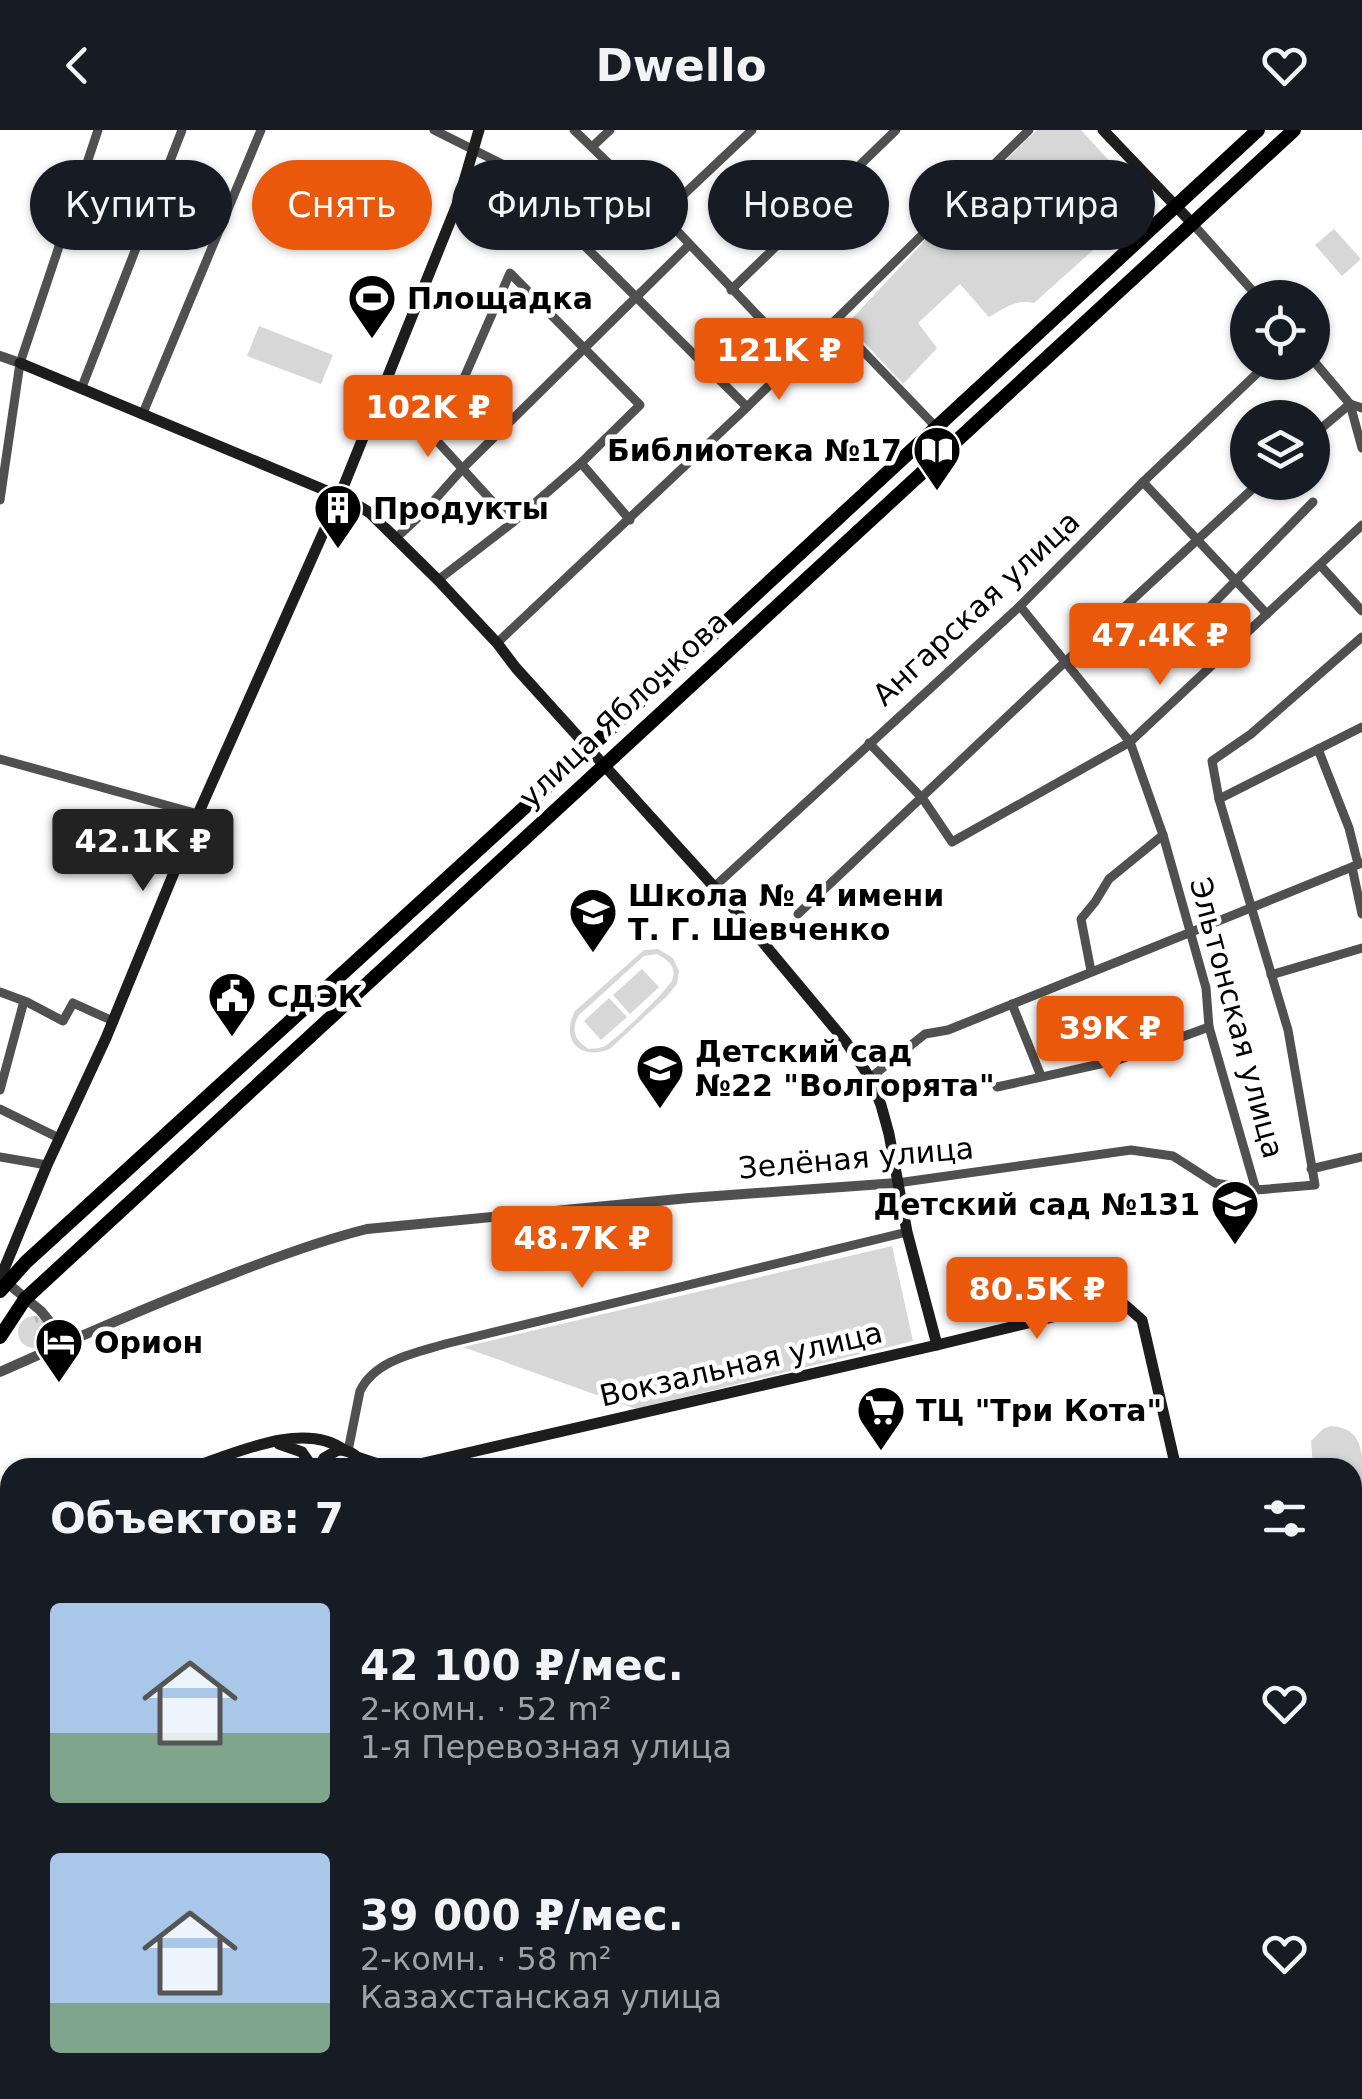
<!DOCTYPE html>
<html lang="ru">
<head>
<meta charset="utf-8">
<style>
  body { margin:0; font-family:"DejaVu Sans",sans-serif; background:#242831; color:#f1f3f6; height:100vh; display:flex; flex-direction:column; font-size:38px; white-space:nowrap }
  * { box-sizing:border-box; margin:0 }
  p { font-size:32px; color:#9ea1a6 }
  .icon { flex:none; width:55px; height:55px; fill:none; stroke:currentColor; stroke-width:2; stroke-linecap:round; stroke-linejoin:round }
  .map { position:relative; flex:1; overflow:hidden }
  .side { position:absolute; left:0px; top:1328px; width:1362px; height:642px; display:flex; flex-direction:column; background:#171b24; border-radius:30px 30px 0 0; box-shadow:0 2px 8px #0004 }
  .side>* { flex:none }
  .hud { position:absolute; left:30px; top:30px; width:1302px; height:90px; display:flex; gap:20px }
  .fabs { position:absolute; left:1230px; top:150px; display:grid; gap:20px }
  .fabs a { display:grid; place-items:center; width:100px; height:100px; border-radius:50%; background:#171b24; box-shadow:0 2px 8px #0004; font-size:50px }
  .price { position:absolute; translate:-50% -85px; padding:0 22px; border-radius:10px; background:#ea580c; color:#fff; font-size:32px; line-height:65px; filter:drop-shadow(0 2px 5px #0008) }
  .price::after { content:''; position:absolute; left:50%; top:60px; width:30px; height:22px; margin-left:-15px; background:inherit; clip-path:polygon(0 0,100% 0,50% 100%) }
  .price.active { background:#222; color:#fff }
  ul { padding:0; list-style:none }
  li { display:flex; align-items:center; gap:30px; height:250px; padding:0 50px }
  li span { display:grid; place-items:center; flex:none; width:280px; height:200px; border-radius:10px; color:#555 }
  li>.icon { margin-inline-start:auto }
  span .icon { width:120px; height:120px; fill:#fffc; stroke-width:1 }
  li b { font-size:42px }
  h2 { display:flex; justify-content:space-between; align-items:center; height:120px; padding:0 50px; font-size:42px }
  .tag { padding:0 35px; border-radius:45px; background:#171b24; box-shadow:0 2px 8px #0004; font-size:35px; line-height:90px }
  .tag.active { background:#ea580c; color:#fff }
  header { display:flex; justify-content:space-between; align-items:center; height:130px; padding:0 50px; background:#171b24; font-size:45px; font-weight:700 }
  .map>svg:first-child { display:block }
</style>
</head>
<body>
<header><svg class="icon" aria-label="back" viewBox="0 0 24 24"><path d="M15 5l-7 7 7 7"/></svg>Dwello<svg class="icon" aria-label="heart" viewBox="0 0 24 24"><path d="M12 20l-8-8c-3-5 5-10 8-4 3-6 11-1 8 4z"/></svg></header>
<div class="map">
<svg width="1362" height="1969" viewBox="0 0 1362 1969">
  <defs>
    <pattern id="grass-tufts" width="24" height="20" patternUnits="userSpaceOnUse" patternTransform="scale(2.5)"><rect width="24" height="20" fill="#d7d7d7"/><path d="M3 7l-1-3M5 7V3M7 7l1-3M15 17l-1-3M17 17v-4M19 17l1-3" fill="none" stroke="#b7b7b7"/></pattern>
  </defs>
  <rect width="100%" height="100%" fill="#fff"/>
  <circle fill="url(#grass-tufts)" cx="34" cy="1202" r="16"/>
  <g fill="#d7d7d7" fill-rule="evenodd">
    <path d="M1037,0H1081L1147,72L1034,173C1016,169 1005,178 989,187L960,154L918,193L937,218L903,254L847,194L943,91Z"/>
    <polygon points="1334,99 1361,129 1342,146 1315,115"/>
    <polygon points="259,196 333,225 321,254 247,226"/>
    <path d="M658,819L673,828L679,841L677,854L667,866L610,919C580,931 560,910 575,881L644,820ZM657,824C667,830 676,835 673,848C671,858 615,910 605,916C599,919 595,918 589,919C575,911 570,900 579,885L644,826Z"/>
    <polygon points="642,839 659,857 630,884 613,865"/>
    <polygon points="609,868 627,887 601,910 584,891"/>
    <polygon points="892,1116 913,1211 636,1279 463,1217"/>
    <path d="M1331,1296C1352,1298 1359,1307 1362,1326V1445L1353,1447L1352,1338L1313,1337L1311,1311L1323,1299Z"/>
  </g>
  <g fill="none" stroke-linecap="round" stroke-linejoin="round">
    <g stroke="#505050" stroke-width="9">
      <polyline points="434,0 502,34 747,277"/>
      <polyline points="574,0 662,85 798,228"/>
      <polyline points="592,17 610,0"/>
      <polyline points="662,85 752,0"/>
      <polyline points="1192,93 1259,168"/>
      <polygon points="510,143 640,275 581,333 512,393 438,312 439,305"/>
      <polyline points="731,160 896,0"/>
      <polyline points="835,192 936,297"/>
      <polyline points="1312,229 1350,274 1362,318"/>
      <polyline points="82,257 182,0"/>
      <polyline points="143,283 261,0"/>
      <polyline points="1312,306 1350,274 1362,278"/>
      <polyline points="581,333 630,390"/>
      <polyline points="1143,352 1267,484"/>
      <polyline points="0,370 20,233 98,0"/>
      <polyline points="395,409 423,383 463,338 689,115"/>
      <polyline points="1320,435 1362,481"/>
      <polyline points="438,450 512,393"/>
      <polyline points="1020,476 1130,612 1163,705 1206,858 1209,897 1256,1060"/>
      <polyline points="497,513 743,281 1029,0"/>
      <polyline points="1150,530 1170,506 1205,482 1313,372"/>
      <polyline points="869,613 923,669 952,712 1130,612 1362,395"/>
      <polyline points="1318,619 1349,698 1358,734"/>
      <polyline points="0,629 198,684"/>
      <polyline points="1219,669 1362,597"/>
      <polyline points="1352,737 1362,784"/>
      <polyline points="714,757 1020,476 1143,352 1269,232"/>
      <polyline points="798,784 1066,531 1260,352"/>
      <polyline points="1091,841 1081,789 1095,772 1109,749 1163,705"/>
      <polyline points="1271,845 1362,818"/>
      <polyline points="0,862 27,872 63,891 73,873 113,891"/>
      <polyline points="1012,874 1041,946"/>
      <polyline points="870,948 925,904 948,900 1362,733"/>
      <polyline points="997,957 1118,930 1209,897"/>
      <polyline points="0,960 24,871"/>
      <polyline points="0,979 59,1008"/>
      <polyline points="0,1027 47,1035"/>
      <polyline points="1311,1039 1362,1027"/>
      <polyline points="897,1053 1131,1020 1173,1026 1215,1053 1256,1060 1315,1055 1288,900 1219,669 1212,631 1251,604 1362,507"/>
      <path d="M348,1321L360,1261C375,1230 415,1223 445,1214L907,1102"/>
      <polyline points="0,1519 10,1503"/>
      <polyline points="1352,1530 1362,1529"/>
      <polyline points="0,1825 10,1844"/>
      <polyline points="72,1960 77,1969"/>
    </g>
    <g stroke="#505050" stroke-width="10">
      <polyline points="0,226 20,233"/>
      <polyline points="6,1152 41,1181 66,1212"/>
      <path d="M0,1242C78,1207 155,1173 235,1143C279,1126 322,1110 367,1099L689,1068L897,1053"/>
      <polyline points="1217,1969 1218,1960"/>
      <polyline points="1226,1969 1227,1960"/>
    </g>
    <g stroke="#1d1d1d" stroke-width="11">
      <polyline points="1103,0 1192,93"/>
      <polyline points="20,233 351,371 370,383 438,450 497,513 516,538 745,791 846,912 870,948 881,975 889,1004 907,1102 937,1215"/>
      <polyline points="0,1149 47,1035 106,908 198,684 340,365 458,72 479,0"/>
      <polyline points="279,1314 302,1322 313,1338"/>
      <polyline points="357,1327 384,1336 405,1336"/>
      <path d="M191,1338C233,1324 304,1290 344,1320"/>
      <path d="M319,1338L324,1328L338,1320C351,1320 359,1326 363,1338"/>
      <polyline points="402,1338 937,1215 1102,1175 1125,1175 1142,1190 1176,1338"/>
      <polyline points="0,1396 4,1405 0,1417"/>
      <polyline points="1352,1915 1362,1915"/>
      <polyline points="1352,1954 1362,1954"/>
      <polyline points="459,1960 462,1969"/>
      <polyline points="955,1969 1015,1960"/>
    </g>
    <g stroke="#000" stroke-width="14">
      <polyline points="0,1161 26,1132 570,636 1258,0"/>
      <polyline points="0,1207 25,1169 1294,0"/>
    </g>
  </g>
  <defs>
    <g id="stadium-pin" transform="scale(2.5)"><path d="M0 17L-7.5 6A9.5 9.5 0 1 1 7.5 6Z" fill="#000" stroke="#fff"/><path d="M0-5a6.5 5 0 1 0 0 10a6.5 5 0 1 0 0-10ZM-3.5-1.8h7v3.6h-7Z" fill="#fff"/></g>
    <g id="library-pin" transform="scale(2.5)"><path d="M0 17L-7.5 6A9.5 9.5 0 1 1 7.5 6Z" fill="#000" stroke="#fff"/><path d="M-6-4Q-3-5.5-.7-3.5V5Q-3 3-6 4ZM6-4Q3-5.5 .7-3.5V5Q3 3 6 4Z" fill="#fff"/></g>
    <g id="building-pin" transform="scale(2.5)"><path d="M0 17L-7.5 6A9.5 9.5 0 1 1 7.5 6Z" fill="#000" stroke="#fff"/><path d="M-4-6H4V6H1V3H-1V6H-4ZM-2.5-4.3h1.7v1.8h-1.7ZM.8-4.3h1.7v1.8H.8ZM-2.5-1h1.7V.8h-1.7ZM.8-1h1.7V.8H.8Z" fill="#fff"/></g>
    <g id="school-pin" transform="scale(2.5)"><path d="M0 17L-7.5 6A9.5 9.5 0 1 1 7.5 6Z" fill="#000" stroke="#fff"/><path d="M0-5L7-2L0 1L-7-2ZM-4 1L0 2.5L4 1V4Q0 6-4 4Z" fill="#fff"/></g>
    <g id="civic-pin" transform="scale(2.5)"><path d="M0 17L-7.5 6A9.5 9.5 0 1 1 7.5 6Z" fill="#000" stroke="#fff"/><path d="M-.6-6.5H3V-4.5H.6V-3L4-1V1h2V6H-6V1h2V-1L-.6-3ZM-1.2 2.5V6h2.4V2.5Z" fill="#fff"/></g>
    <g id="hotel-pin" transform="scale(2.5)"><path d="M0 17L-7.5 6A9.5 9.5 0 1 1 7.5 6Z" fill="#000" stroke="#fff"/><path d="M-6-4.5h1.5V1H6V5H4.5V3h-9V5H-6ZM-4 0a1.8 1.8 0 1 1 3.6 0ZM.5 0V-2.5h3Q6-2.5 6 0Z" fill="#fff"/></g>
    <g id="supermarket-pin" transform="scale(2.5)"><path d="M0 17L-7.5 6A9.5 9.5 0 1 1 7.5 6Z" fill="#000" stroke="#fff"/><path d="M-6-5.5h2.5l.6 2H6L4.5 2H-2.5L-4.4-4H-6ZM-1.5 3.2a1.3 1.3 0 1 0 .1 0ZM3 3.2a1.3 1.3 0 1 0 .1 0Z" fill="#fff"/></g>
  </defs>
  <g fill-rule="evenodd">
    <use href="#stadium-pin" x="372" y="168"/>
    <use href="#library-pin" x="937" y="320"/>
    <use href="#building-pin" x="338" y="378"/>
    <use href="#school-pin" x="593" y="782"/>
    <use href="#civic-pin" x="232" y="866"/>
    <use href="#school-pin" x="660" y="938"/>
    <use href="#school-pin" x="1235" y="1074"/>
    <use href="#hotel-pin" x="59" y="1212"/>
    <use href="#supermarket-pin" x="881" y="1280"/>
  </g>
  <g text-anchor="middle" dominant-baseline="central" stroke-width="9" stroke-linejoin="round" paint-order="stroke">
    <g font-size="30" font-weight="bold" fill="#000" stroke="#fff" text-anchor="start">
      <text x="407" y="168">Площадка</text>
      <text x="902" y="320" text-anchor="end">Библиотека №17</text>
      <text x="373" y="378">Продукты</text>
      <text x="628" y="765">Школа № 4 имени<tspan x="628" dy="34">Т. Г. Шевченко</tspan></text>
      <text x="267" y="866">СДЭК</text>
      <text x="695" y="921">Детский сад<tspan x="695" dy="34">№22 "Волгорята"</tspan></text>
      <text x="1200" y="1074" text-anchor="end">Детский сад №131</text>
      <text x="94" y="1212">Орион</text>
      <text x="916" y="1280">ТЦ "Три Кота"</text>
    </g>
    <g font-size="30" fill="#000" stroke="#fff">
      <text transform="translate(976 478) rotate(-43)">Ангарская улица</text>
      <text transform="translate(623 579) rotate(-43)">улица Яблочкова</text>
      <text transform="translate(1237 888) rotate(75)">Эльтонская улица</text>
      <text transform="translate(856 1028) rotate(-5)">Зелёная улица</text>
      <text transform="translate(741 1234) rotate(-13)">Вокзальная улица</text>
    </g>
  </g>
</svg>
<div class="fabs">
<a><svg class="icon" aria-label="locate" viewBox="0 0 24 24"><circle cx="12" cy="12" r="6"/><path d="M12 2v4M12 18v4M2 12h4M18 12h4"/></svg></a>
<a><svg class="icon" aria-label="layers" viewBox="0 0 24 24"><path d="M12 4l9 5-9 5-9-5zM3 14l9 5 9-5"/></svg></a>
</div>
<b class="price" style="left:779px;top:273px">121K ₽</b>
<b class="price" style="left:428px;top:330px">102K ₽</b>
<b class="price" style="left:1160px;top:558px">47.4K ₽</b>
<b class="price active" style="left:143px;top:764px">42.1K ₽</b>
<b class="price" style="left:1110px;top:951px">39K ₽</b>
<b class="price" style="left:582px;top:1161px">48.7K ₽</b>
<b class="price" style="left:1037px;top:1212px">80.5K ₽</b>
<div class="hud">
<a class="tag">Купить</a>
<a class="tag active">Снять</a>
<a class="tag">Фильтры</a>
<a class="tag">Новое</a>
<a class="tag">Квартира</a>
</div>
<section class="side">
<h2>Объектов: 7<svg class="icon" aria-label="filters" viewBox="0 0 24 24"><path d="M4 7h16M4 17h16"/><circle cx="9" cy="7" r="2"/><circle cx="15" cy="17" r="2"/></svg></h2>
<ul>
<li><span style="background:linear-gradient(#a9c7e8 65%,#7fa58c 0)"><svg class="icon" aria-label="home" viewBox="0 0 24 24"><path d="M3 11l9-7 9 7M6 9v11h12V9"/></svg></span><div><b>42 100 ₽/мес.</b><p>2-комн. · 52 m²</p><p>1-я Перевозная улица</p></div><svg class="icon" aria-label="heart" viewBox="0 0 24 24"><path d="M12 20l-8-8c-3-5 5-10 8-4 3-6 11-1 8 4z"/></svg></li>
<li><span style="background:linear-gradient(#a9c7e8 75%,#7fa58c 0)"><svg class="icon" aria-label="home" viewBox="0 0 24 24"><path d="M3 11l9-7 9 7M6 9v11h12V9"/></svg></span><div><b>39 000 ₽/мес.</b><p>2-комн. · 58 m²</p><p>Казахстанская улица</p></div><svg class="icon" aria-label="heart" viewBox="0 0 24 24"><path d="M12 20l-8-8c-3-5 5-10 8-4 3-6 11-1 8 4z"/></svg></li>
</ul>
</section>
</div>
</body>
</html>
